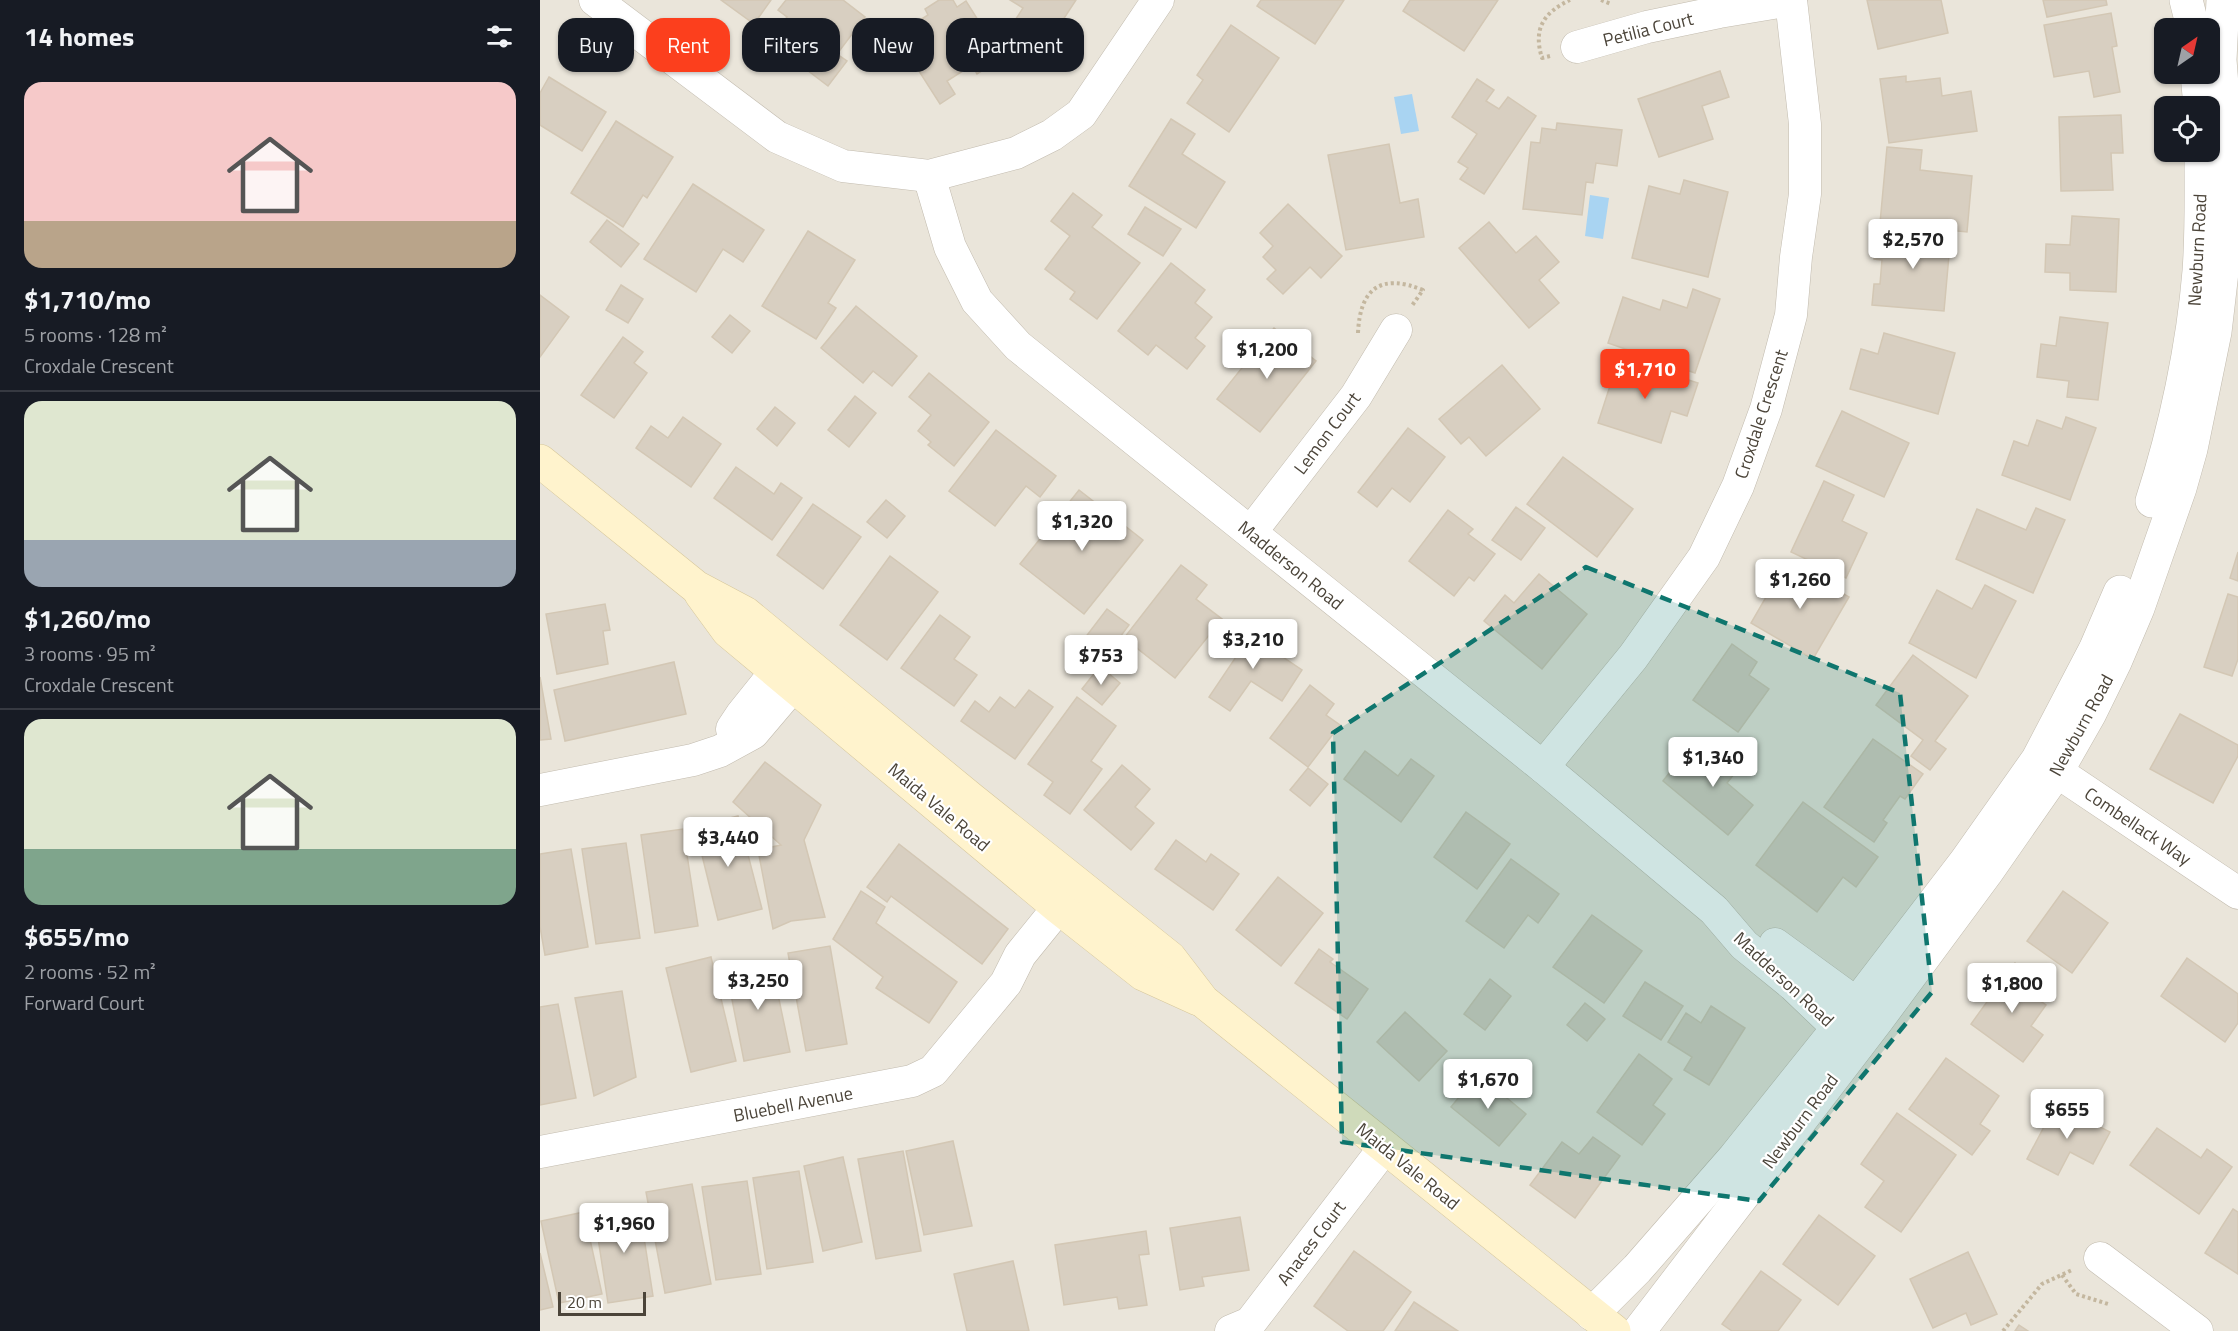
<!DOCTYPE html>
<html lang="en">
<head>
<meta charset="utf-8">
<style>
  body { margin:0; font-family:"Titillium Web",sans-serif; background:#242831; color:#f1f3f6; height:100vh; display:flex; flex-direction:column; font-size:22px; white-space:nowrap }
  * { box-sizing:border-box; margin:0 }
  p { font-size:20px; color:#9ea1a6 }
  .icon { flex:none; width:33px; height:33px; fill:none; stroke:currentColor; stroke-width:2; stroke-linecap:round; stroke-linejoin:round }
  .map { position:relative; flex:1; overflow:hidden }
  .panel { display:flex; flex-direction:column; background:#171b24; width:540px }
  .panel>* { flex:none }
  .hud { position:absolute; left:18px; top:18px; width:570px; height:54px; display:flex; gap:12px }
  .needle { width:39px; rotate:34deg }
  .controls { position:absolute; left:1614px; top:18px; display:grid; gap:12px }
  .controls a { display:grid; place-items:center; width:66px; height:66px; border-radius:12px; background:#171b24; box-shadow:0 2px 4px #0004; font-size:30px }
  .scale { position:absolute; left:18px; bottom:15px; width:88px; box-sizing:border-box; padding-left:6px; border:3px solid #4b4439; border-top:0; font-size:16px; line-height:21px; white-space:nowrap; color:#4b4439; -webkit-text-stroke:4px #fff; paint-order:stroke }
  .price { position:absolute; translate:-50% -51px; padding:0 14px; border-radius:6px; background:#fff; color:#222; font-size:20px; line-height:39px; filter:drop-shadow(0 2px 3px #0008) }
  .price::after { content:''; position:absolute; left:50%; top:36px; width:18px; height:14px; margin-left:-9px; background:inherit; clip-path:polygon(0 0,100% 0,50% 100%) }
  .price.on { background:#fc3f1d; color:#fff }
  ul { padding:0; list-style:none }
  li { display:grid; align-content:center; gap:12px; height:318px; padding:0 24px }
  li+li { border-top:2px solid #363941 }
  li span { display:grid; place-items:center; height:186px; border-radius:18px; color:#555 }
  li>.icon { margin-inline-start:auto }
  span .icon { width:108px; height:108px; fill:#fffc; stroke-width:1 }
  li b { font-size:26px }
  h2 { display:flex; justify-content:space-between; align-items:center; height:72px; padding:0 24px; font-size:26px }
  .tag { padding:0 21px; border-radius:18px; background:#171b24; box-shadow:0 2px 4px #0004; font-size:21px; line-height:54px }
  .tag.on { background:#fc3f1d; color:#fff }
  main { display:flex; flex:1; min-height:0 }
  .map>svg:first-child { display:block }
</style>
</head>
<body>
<main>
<section class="panel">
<h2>14 homes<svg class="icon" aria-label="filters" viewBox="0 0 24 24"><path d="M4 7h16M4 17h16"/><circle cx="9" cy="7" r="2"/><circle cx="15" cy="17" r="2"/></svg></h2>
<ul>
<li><span style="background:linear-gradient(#f6c9c9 75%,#b9a48a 0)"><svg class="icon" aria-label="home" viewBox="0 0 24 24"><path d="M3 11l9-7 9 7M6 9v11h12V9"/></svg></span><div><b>$1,710/mo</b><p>5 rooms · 128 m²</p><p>Croxdale Crescent</p></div></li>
<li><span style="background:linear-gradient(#dfe7d0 75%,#9aa5b1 0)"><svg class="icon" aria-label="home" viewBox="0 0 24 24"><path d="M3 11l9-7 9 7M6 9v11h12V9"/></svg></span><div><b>$1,260/mo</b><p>3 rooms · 95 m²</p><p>Croxdale Crescent</p></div></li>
<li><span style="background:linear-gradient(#dfe7d0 70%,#7fa58c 0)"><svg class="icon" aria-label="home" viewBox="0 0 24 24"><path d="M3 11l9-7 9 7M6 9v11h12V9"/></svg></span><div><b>$655/mo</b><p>2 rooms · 52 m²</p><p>Forward Court</p></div></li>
</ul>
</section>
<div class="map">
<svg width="1698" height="1331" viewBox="0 0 1698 1331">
  <rect width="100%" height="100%" fill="#f6f3ec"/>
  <path fill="#eae5da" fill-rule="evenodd" d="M0,0H1698V1331H0ZM1624,28H1670V74H1624ZM1624,106H1670V152H1624Z"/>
  <g fill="#a9d4f2">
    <polygon points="872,94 879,131 861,134 854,97"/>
    <polygon points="1050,195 1069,198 1063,239 1045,236"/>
  </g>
  <g fill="#d8cfc1" stroke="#d3c7b4" stroke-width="1.5">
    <polygon points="181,0 231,0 214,24"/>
    <polygon points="246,0 303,0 325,17 297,54 307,61 288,86 229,41 247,17 238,10"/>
    <polygon points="399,0 413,0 417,7 426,1 462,58 437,74 432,65 407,81 415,94 400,104 377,68 390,60 369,27 388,15 385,9"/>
    <polygon points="470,0 536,0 517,29 508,23 494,43 470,28 483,8"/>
    <polygon points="721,0 804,0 775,44 717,6"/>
    <polygon points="870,0 958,0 924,51 863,11"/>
    <polygon points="1327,0 1401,0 1408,33 1338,49"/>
    <polygon points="1503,0 1566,0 1567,5 1507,17"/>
    <polygon points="1571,13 1577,46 1572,47 1580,92 1554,97 1549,71 1514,77 1504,25"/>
    <polygon points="691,25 739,58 689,132 647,103 663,80 657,75"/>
    <polygon points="1180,71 1189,97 1162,106 1173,139 1119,157 1098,99"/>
    <polygon points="1366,76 1366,82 1400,78 1402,96 1431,91 1437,131 1349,143 1340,79"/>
    <polygon points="9,77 66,112 42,151 0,125 0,93"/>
    <polygon points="937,79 954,90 946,101 959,109 968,97 996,116 944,194 920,179 928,168 918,162 937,134 912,117"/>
    <polygon points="1581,115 1583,153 1571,153 1573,190 1521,191 1519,117"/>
    <polygon points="631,119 655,134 642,154 685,182 656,228 589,186"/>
    <polygon points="76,121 133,157 107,198 103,195 83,227 31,193"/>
    <polygon points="1017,123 1082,130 1077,166 1056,163 1053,183 1046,182 1042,215 983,209 991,142 1000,143 1002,128 1016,130"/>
    <polygon points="849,144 860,203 878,199 884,237 806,250 788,155"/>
    <polygon points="1347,147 1382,150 1380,170 1432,176 1427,232 1340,223"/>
    <polygon points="1144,180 1188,192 1168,277 1092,258 1109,186 1140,194"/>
    <polygon points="153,184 224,230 203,262 183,249 156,292 104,259"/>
    <polygon points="533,193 562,215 552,227 600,263 557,319 530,299 535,292 505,269 530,236 511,221"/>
    <polygon points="748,204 802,256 781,278 770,267 743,294 727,279 736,270 723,257 733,246 720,233"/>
    <polygon points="605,207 641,229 623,256 588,234"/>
    <polygon points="1532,216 1579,219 1576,292 1530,290 1530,273 1505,272 1506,244 1530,245"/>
    <polygon points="67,220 99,244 81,267 50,242"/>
    <polygon points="949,222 976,253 996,236 1019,262 999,280 1019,303 989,328 919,248"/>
    <polygon points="1361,229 1411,233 1404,311 1332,305 1334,284 1340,284 1342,260 1334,259 1336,235 1360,238"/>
    <polygon points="268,231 315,260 288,303 296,308 276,339 222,306"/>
    <polygon points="631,263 665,290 655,303 672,317 655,338 665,346 647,369 616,345 608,355 578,331"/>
    <polygon points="81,285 103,299 88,323 66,310"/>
    <polygon points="1153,289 1180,299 1155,373 1068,343 1083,297 1120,310 1123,300 1147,308"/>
    <polygon points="0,295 29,317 0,357"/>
    <polygon points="316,306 377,356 352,386 333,371 323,383 281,348"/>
    <polygon points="190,315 210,331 192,353 172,337"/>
    <polygon points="1520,317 1568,323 1558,400 1527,397 1529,381 1497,377 1501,344 1516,346"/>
    <polygon points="734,328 776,361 720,432 677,399"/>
    <polygon points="1344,333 1415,353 1398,414 1310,389 1321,349 1338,354"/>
    <polygon points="83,337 103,352 94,363 107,373 74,418 41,395"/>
    <polygon points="1079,358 1158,383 1147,416 1131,411 1121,443 1058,423"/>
    <polygon points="962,365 1000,409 946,456 929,437 921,444 899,419"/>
    <polygon points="389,373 449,422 414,466 388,445 391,442 378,431 391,415 369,397"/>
    <polygon points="315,396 336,413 309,447 288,430"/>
    <polygon points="235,407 255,423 237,446 217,429"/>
    <polygon points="1302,411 1369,443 1344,497 1276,466"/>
    <polygon points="143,417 181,444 151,487 96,448 111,426 128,438"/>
    <polygon points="1526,417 1556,428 1530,500 1462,475 1474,441 1488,446 1497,420 1522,429"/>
    <polygon points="868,428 905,457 870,502 852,488 837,507 818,492"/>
    <polygon points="456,430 516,476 500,497 486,486 455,526 409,491"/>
    <polygon points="1023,457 1093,509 1057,557 987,504"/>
    <polygon points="196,467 234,494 241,483 262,498 232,540 174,498"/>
    <polygon points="1284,481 1314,495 1302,521 1327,533 1306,578 1251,552"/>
    <polygon points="539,490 603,540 544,614 480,564"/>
    <polygon points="346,500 365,516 347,538 327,522"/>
    <polygon points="273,504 321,537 283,589 237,555"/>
    <polygon points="976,507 1005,528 981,560 952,540"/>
    <polygon points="1496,508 1525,520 1493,593 1416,559 1437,509 1486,530"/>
    <polygon points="908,510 933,529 928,534 955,554 934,581 929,577 914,596 869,561"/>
    <polygon points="1698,552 1698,581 1690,578"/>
    <polygon points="350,556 398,592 347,660 300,625"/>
    <polygon points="1247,561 1309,597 1273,659 1211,623"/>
    <polygon points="641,565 667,585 656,599 682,619 635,678 584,638"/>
    <polygon points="999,574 1047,614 1002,669 944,621 965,595 974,603"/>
    <polygon points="1445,585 1476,601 1436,678 1369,643 1397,590 1432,609"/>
    <polygon points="1688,594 1698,597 1698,659 1692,676 1664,667"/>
    <polygon points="65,604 70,630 63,631 68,664 17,674 6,614"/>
    <polygon points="567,609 589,625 563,660 541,643"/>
    <polygon points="400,615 430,637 414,659 437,675 414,706 361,668"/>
    <polygon points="695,625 762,670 742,701 711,681 690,711 669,697 698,654 682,644"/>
    <polygon points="1192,644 1217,662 1209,675 1229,689 1198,732 1153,700"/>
    <polygon points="1373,655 1428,696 1395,741 1406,749 1390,770 1371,756 1383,740 1336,705"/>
    <polygon points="134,662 146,714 25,741 14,690"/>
    <polygon points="560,666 580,683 562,705 542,689"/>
    <polygon points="0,677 11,739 0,740"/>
    <polygon points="770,685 794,704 786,715 800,725 768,767 730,738"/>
    <polygon points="489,690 513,707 475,759 421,721 435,701 449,712 460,697 475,708"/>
    <polygon points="537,697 576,726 551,761 562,769 530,814 504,795 513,782 488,764"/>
    <polygon points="1640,714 1698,745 1698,756 1673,803 1610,769"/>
    <polygon points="1333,739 1383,774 1365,799 1360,796 1343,820 1347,823 1334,842 1284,807"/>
    <polygon points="1185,742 1206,759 1187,783 1213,805 1188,835 1123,781 1141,758 1159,773"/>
    <polygon points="825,751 858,776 871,759 894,776 861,822 804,779"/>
    <polygon points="225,762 281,805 264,840 285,917 251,921 233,929 218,850 241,845 193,802"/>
    <polygon points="582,765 610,789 595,807 614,823 591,850 544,810"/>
    <polygon points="768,768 788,784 770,806 750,790"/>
    <polygon points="1263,802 1338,857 1316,887 1303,877 1277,912 1216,865"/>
    <polygon points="926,812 970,844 937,889 894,857"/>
    <polygon points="198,816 222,909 178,920 155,827"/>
    <polygon points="143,829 158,926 115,933 101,835"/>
    <polygon points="636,840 666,862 671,854 699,874 673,910 615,869"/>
    <polygon points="86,843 100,938 56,944 42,849"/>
    <polygon points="359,844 468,929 442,964 351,896 347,902 327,887"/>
    <polygon points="31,849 48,947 5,955 0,927 0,854"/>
    <polygon points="971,859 1019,894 998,923 988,915 964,948 926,921"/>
    <polygon points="738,877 783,913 741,966 696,930"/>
    <polygon points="321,891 345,907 336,923 417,982 389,1023 336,988 343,977 293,939"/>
    <polygon points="1523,891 1568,923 1532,973 1487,941"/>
    <polygon points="1052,915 1102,951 1064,1003 1013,967"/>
    <polygon points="290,946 307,1044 266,1051 248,953"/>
    <polygon points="779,949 793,959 790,962 828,989 807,1019 755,983"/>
    <polygon points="171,957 196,1061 151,1072 126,968"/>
    <polygon points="1647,958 1698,994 1698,1023 1685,1042 1621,996"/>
    <polygon points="231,961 250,1052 204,1061 186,969"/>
    <polygon points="1475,963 1498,979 1487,992 1506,1005 1491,1026 1503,1035 1483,1062 1431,1024"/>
    <polygon points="950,979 971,996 945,1030 924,1014"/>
    <polygon points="1105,982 1143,1006 1121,1040 1083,1016"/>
    <polygon points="82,991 96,1077 54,1096 35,998"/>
    <polygon points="1045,1003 1065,1019 1047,1041 1027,1025"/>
    <polygon points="18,1004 36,1098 0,1105 0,1007"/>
    <polygon points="1171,1006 1205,1028 1169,1085 1144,1070 1152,1057 1128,1042 1146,1013 1161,1023"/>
    <polygon points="865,1012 907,1051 879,1081 837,1042"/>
    <polygon points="1099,1054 1132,1079 1113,1105 1125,1114 1102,1145 1057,1112"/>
    <polygon points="1406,1058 1459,1096 1440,1124 1450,1131 1432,1155 1369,1109"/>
    <polygon points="938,1074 986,1114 959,1146 911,1107"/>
    <polygon points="1516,1104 1570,1132 1553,1164 1530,1152 1518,1175 1487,1159"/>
    <polygon points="1357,1113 1416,1155 1361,1232 1325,1207 1344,1181 1321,1164"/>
    <polygon points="1617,1128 1661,1158 1667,1149 1692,1167 1659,1214 1590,1165"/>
    <polygon points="1053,1137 1080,1156 1035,1218 990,1185 1022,1142 1039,1154"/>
    <polygon points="413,1141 432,1226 384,1235 366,1151"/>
    <polygon points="363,1151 381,1251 336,1259 318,1159"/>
    <polygon points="303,1157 322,1242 283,1251 264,1166"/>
    <polygon points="259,1171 273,1262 227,1269 213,1178"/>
    <polygon points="207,1181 221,1274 176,1280 162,1187"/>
    <polygon points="152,1184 171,1284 125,1293 106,1192"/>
    <polygon points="99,1205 113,1296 68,1303 54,1212"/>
    <polygon points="1693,1209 1698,1212 1698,1274 1665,1253"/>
    <polygon points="44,1212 62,1294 19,1303 1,1221"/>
    <polygon points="1279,1215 1335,1256 1298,1305 1243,1264"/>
    <polygon points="700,1217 709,1270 662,1277 664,1286 640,1290 630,1228"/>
    <polygon points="606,1231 609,1254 599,1255 607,1305 579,1309 577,1297 524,1305 515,1245"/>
    <polygon points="814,1251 871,1292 843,1331 808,1331 774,1306"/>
    <polygon points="1428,1252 1457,1314 1431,1325 1426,1313 1393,1328 1370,1279"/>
    <polygon points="0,1253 13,1307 0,1310"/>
    <polygon points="473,1261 489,1331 427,1331 414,1274"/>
    <polygon points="1221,1271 1261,1300 1238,1331 1192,1331 1182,1324"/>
    <polygon points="874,1302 918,1331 855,1331"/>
    <polygon points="1479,1325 1488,1331 1475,1331"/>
  </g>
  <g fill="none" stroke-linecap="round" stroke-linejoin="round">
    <g stroke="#c2bbae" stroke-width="33">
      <g id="minor">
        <polyline points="55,0 237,137 303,166 389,176 476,153 512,135 541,114 618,0"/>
        <polyline points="1037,47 1107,27 1179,12 1251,0"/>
        <polyline points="389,176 410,247 437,301 478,346 1003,767 1174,910 1204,945 1253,985 1298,1028 1319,1044"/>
        <polyline points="711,532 816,396 856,330"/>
        <polyline points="192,729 202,714 251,653"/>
        <polyline points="1498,759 1698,893"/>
        <polyline points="1003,767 1093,657 1164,557 1198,486 1226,409 1251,315 1256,257 1265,194 1265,124 1251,0"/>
        <polyline points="0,790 153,760 180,751 213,733 269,667"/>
        <polyline points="1235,944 1338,1019"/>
        <polyline points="0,1152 372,1081 393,1071 466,983 480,955 535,887"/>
        <polyline points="1560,1258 1657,1331"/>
        <polyline points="691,1331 710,1323 845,1147"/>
      </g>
    </g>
    <g stroke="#c2bbae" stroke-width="34">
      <g id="tertiary">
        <polyline points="1646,0 1653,28"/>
        <polyline points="1657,74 1660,106"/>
        <path d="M1612,501C1635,430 1653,346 1659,271C1662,231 1661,191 1661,152"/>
        <polyline points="1052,1314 1097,1269 1194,1158 1298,1028 1426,861 1498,759 1555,650 1580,592"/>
        <polyline points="1099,1331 1338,1019 1446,873 1517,771 1550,713 1575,662 1598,608 1640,488 1651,449 1675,332 1682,272 1685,215 1685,124 1680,60 1683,0"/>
      </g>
    </g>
    <g stroke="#d6c79b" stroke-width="34">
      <g id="secondary">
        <polyline points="0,461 156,587 205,613 431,799 630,958 663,1001 1074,1331"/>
        <polyline points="161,594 188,631 518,907 603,974 658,999"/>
      </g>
    </g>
    <g stroke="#c4b79f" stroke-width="4" stroke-dasharray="3 3" stroke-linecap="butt">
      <polyline points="1061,0 1071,4"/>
      <path d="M1010,56L1002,58C993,29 1003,13 1030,0"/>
      <path d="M818,333C820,288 841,273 883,290L871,307"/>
      <polyline points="1522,1275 1536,1294 1568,1304"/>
      <polyline points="1463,1331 1502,1284 1532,1270"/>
    </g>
    <use href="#minor" stroke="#fff" stroke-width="32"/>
    <use href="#tertiary" stroke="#fff" stroke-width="33"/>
    <use href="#secondary" stroke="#fff3cd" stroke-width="33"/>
  </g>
  <path fill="#0f766e" fill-opacity="0.2" stroke="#0f766e" stroke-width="4.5" stroke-dasharray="12 8" stroke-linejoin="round" d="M1046,567L1360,693L1392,992L1219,1201L802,1142L793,733Z"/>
  <g text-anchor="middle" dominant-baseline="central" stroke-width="4.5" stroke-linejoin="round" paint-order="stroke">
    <g font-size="18" fill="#4b4439" stroke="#fff">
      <text transform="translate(1108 29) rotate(-14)">Petilia Court</text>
      <text transform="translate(1657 250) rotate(-87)">Newburn Road</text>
      <text transform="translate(1221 414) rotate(-72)">Croxdale Crescent</text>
      <text transform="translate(787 433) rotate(-53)">Lemon Court</text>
      <text transform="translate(751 565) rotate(39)">Madderson Road</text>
      <text transform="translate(1541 725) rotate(-61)">Newburn Road</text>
      <text transform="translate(399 807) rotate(40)">Maida Vale Road</text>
      <text transform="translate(1598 826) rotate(34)">Combellack Way</text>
      <text transform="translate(1244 979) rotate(43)">Madderson Road</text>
      <text transform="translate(253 1104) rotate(-11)">Bluebell Avenue</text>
      <text transform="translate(1260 1121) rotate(-53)">Newburn Road</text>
      <text transform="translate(868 1166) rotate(39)">Maida Vale Road</text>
      <text transform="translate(771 1243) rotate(-53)">Anaces Court</text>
    </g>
  </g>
</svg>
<div class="controls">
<a><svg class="needle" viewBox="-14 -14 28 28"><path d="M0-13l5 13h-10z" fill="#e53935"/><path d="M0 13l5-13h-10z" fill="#9ea1a6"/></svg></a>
<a><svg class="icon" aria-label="locate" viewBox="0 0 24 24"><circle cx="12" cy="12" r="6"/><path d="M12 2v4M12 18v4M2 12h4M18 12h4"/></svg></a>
</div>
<div class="scale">20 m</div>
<b class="price" style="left:1373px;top:270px">$2,570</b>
<b class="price" style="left:727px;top:380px">$1,200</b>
<b class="price on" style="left:1105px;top:400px">$1,710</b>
<b class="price" style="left:542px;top:552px">$1,320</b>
<b class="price" style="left:1260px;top:610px">$1,260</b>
<b class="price" style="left:713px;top:670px">$3,210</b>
<b class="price" style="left:561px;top:686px">$753</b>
<b class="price" style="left:1173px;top:788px">$1,340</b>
<b class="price" style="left:188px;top:868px">$3,440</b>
<b class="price" style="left:218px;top:1011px">$3,250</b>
<b class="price" style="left:1472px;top:1014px">$1,800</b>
<b class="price" style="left:948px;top:1110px">$1,670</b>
<b class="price" style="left:1527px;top:1140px">$655</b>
<b class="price" style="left:84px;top:1254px">$1,960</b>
<div class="hud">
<a class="tag">Buy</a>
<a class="tag on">Rent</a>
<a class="tag">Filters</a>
<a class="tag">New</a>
<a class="tag">Apartment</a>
</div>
</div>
</main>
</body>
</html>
